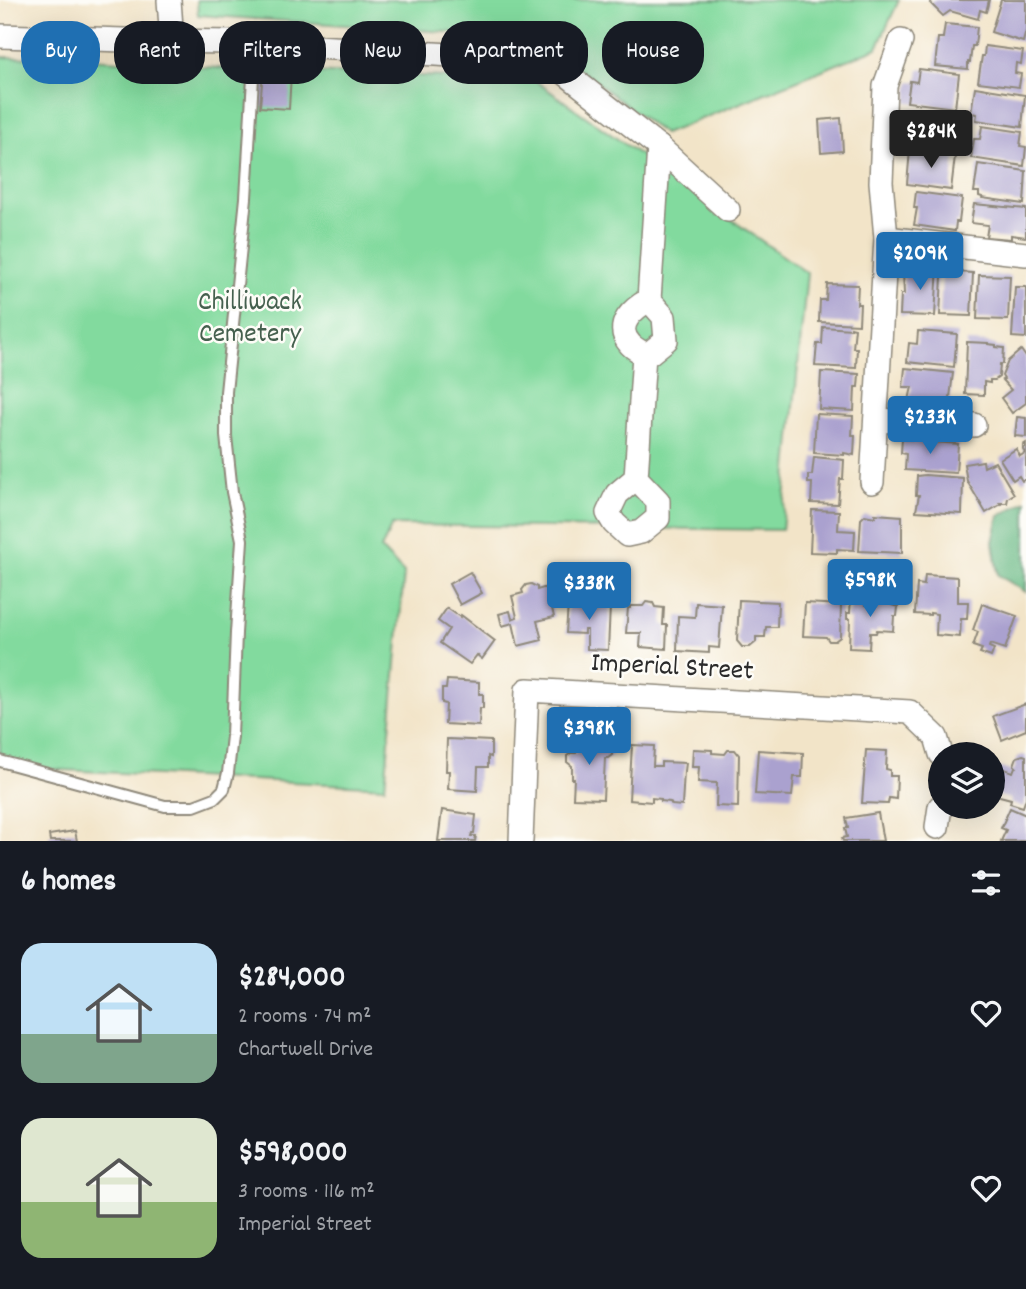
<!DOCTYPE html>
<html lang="en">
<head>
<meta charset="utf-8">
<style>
  body { margin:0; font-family:Dekko,sans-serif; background:#242831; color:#f1f3f6; height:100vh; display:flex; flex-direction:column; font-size:26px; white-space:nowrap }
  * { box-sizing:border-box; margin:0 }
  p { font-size:23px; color:#9ea1a6 }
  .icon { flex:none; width:38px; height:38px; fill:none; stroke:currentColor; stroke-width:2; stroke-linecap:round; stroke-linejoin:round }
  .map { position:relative; height:841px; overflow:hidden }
  .sheet { display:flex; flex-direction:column; background:#171b24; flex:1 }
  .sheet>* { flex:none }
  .top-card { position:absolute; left:21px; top:21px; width:985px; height:63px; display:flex; gap:14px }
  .buttons { position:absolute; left:928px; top:742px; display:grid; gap:14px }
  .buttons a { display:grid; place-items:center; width:77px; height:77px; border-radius:50%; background:#171b24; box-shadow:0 7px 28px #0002; font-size:35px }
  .price { position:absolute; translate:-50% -60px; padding:0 16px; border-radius:7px; background:#1f6fb2; color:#fff; font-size:23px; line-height:46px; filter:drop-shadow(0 2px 4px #0008) }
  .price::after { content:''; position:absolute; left:50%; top:42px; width:21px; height:16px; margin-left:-10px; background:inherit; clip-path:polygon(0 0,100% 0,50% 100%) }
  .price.on { background:#222; color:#fff }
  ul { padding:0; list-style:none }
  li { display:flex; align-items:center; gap:21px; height:175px; padding:0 21px }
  li span { display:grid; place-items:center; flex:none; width:196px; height:140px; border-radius:21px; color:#555 }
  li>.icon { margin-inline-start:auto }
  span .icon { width:84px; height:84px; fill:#fffc; stroke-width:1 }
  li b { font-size:30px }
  h2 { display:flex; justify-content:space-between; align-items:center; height:84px; padding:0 21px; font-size:30px }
  .tag { padding:0 24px; border-radius:28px; background:#171b24; box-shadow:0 7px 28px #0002; font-size:24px; line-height:63px }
  .tag.on { background:#1f6fb2; color:#fff }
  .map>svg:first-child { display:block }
</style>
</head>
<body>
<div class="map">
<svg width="1026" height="841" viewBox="0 0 1026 841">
  <rect width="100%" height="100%" fill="#fdfcf7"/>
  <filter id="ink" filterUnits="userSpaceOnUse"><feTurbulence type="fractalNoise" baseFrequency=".0143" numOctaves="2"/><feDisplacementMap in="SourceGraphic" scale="14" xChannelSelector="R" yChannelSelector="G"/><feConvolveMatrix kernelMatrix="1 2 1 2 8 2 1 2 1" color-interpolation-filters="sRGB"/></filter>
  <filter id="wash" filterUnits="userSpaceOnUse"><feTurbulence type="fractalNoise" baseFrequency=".00686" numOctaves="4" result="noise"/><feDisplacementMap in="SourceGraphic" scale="28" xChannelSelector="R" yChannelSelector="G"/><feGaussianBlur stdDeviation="1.57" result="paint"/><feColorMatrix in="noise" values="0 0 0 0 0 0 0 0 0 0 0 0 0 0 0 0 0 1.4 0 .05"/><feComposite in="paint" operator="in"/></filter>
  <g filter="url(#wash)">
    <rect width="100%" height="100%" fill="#f2e4c8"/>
    <g fill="#82da9e" stroke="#568264" stroke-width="2">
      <polygon points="197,0 899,0 877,48 664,134 591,78 534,38 198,15"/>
      <polygon points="0,57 92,59 246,70 534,80 807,273 782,530 392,525 381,549 404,573 385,787 25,768 0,758"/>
    </g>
    <polygon fill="#69ba85" stroke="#4a7258" stroke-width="2" points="1026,501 1026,592 998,575 993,542 999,516"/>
    <g id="blocks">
      <g fill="#aaa1cf">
        <polygon points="933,0 989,0 986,12 980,10 978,19 950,11 943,16 930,3"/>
        <polygon points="1001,0 1026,0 1026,31 1023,42 991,32"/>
        <polygon points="945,24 977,27 975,46 972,46 970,62 968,62 968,69 935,66 938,38 943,38"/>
        <polygon points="985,46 1023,51 1021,64 1016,63 1015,73 1021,74 1019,87 978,82 982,56 984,56"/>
        <polygon points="919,69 959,74 955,108 907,102 910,81 917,82"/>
        <polygon points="263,71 291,73 289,109 260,107"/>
        <polygon points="975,87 1025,95 1022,127 976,120 977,114 971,113"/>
        <polygon points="911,109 955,114 952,148 907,144 909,130 912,131 912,126 909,126"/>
        <polygon points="841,118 843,151 821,153 819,120"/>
        <polygon points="982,126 1022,132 1020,146 1026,147 1024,166 971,158 974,139 980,139"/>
        <polygon points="910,150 955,156 951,190 907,184"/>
        <polygon points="978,164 1026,171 1024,204 982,198 982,197 979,196 979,192 974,192"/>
        <polygon points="916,192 962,198 959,222 956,222 955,231 914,225 917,208 914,208"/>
        <polygon points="974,204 1026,209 1026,237 1011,235 1011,239 986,237 988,225 971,223"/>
        <polygon points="923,265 938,266 935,316 900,315 901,294 904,294 903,270 923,271"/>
        <polygon points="958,272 973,273 971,316 940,315 942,276 958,277"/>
        <polygon points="979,275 1010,276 1008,320 977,319"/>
        <polygon points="827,284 858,285 857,304 860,304 859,324 819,322 820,300 826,300"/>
        <polygon points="1015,287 1026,287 1026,338 1012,337"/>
        <polygon points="823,327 851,329 851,327 855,328 853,348 857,348 856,368 815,366 817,344 822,344"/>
        <polygon points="918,331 957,334 954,367 907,362 909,343 917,344"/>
        <polygon points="967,342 988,343 988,344 996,345 996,347 1004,348 1003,364 1000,364 999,377 995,380 990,380 990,383 984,382 984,395 965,394"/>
        <polygon points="1021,350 1026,357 1026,403 1012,413 1001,398 1011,390 1002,380 1004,379 1002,376 1008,361"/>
        <polygon points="905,368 953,373 949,406 916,403 909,400 912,387 903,387"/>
        <polygon points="821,372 859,374 858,387 855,387 854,411 819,409"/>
        <polygon points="816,414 853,416 852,435 855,435 854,455 844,453 844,455 814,453"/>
        <polygon points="1017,417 1026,418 1026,437 1015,436"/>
        <polygon points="902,439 926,440 934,442 958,444 956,473 905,470 906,454 901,453"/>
        <polygon points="1026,443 1026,479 1022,481 1019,476 1013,480 1000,459 1016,449 1020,456 1025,453 1023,450 1023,445"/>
        <polygon points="814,457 844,460 843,479 840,479 838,504 811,503 812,483 808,483 808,475 812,475"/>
        <polygon points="983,461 984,467 995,462 1014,494 1008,498 1007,503 1000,503 1001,504 986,513 967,481 964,464"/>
        <polygon points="925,475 963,478 962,514 916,511 919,495 916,495 917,476"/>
        <polygon points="812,510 839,511 838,530 855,531 854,550 837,549 837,553 810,552"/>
        <polygon points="875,514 902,516 902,553 859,551 861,519 865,515 875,517"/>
        <polygon points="470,572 482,593 460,605 449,584"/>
        <polygon points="925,575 958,577 958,602 968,602 967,619 961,619 960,637 936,635 937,614 930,613 930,615 915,614 917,584 924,585"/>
        <polygon points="531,584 537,587 537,590 547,587 554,617 537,621 542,640 518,646 513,623 502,626 499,614 510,611 512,619 517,617 512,596 523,593 522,590 526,585"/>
        <polygon points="880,594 893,595 892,605 898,607 897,616 894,616 893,631 877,630 876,633 870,633 869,649 849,648 850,619 847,619 847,613 850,613 851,597 867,598 866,605 872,606 872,596 880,596"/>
        <polygon points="574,595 593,596 592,605 610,606 608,650 587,649 587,630 584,630 584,634 566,633 568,604 574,605"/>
        <polygon points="739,600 778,602 777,627 766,627 765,637 756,637 756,642 750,647 742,647 737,641"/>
        <polygon points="646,602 653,603 655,607 664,608 663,625 667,625 666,649 640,647 641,633 626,633 628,608 630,608 630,606 643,606"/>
        <polygon points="696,603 722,605 719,648 709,647 709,653 677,651 678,616 695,617"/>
        <polygon points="805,603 841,605 840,637 835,641 829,641 826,637 803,636"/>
        <polygon points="982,604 1017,616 1005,649 990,644 989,647 994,649 991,657 980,653 982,649 973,646 978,632 973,630"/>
        <polygon points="447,608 460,617 461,615 495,641 482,659 477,655 470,664 440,643 449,629 438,621"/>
        <polygon points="447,680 479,682 479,694 483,694 483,708 480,708 479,726 445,724 446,704 442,703 442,689 446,689"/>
        <polygon points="1026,704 1026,730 1002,740 993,716"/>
        <polygon points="585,733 591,733 596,739 606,739 606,746 609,746 612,750 612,755 608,758 605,758 603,799 573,798 574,779 572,779 572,766 567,762 567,756 571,753 576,753 577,742 580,742 580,737"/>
        <polygon points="447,739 491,741 491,757 488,756 488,767 478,767 477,791 448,789 449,771 446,771"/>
        <polygon points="632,745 654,746 653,766 661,766 661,762 686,763 685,771 684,771 682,806 672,805 670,802 661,801 661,799 652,798 652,802 629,800"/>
        <polygon points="693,749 712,750 712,753 725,754 728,750 735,750 739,755 738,807 716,806 717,783 698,782 699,767 692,767"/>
        <polygon points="758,750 803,753 802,777 794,777 792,796 755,794"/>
        <polygon points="866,750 887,751 886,769 890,770 890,776 897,776 896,799 889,798 888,804 862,803"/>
        <polygon points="1023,755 1026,756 1026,798 1023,807 1010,803 1011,799 992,794 992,765 1013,772 1015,767 1016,767 1014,765 1017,757"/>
        <polygon points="1010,808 1026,815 1026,841 1001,841 1006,830 1001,828"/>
        <polygon points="442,810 476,815 474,833 472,833 471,836 476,836 475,841 438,841"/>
        <polygon points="878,813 883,841 843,841 842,838 847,837 845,828 848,828 846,818"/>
        <polygon points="75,831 77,841 50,841 49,835"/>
      </g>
    </g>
  </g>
  <g filter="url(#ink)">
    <use href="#blocks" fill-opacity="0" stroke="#8e887a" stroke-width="2"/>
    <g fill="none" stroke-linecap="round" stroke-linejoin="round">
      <g stroke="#8e887a" stroke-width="14">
        <polyline id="lane" points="0,761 165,806 194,806 215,798 224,789 228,773 232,736 236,633 242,540 232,492 226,436 226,392 246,198 255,43"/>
      </g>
      <g stroke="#8e887a" stroke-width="26">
        <g id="street">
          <polyline points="169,0 172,41"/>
          <polyline points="0,36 155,41 233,42 550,61 659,147 728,210"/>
          <polyline points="886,238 1026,254"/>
          <polyline points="644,354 650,353 666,340 664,317 649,300 659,147"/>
          <path d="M644,354C640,351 633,348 630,344C613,325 634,308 649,300"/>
          <polyline points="876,420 974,425"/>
          <polyline points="636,478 617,494 608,513 614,523 627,535 641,532 658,518 658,501 636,478 644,354"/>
          <polyline points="872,482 886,238 881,182 885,86 901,41"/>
          <polyline points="937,827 940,807"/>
          <polyline points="521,841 527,690 910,712 936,737 941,754"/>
        </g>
      </g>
      <use href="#lane" stroke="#fff" stroke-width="10"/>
      <use href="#street" stroke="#fff" stroke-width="23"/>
    </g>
  </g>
  <g text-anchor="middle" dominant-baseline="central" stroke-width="5" stroke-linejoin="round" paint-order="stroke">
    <g font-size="28" fill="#45604e" stroke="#fdfcf7">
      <text x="250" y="304">Chilliwack<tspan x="250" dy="32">Cemetery</tspan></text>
    </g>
    <g font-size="28" fill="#2b2b2b" stroke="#fdfcf7">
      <text transform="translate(672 669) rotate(3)">Imperial Street</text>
    </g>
  </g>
</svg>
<div class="buttons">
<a><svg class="icon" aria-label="layers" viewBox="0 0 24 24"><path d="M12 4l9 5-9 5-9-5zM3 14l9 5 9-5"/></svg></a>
</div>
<b class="price on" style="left:931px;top:170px">$284K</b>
<b class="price" style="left:920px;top:292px">$209K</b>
<b class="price" style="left:930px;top:456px">$233K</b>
<b class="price" style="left:870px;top:619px">$598K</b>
<b class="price" style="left:589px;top:622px">$338K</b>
<b class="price" style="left:589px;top:767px">$398K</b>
<div class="top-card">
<a class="tag on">Buy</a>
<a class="tag">Rent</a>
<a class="tag">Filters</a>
<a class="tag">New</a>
<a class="tag">Apartment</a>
<a class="tag">House</a>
</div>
</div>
<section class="sheet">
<h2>6 homes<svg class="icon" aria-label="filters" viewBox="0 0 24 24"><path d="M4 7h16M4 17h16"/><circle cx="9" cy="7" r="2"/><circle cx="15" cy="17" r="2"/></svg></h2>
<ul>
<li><span style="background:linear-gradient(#bfe0f5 65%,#7fa58c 0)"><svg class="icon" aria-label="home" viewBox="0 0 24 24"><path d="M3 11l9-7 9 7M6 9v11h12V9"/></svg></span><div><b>$284,000</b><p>2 rooms · 74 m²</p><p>Chartwell Drive</p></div><svg class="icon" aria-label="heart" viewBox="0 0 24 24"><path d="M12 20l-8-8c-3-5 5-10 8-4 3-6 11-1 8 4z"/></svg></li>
<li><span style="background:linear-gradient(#dfe7d0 60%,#8fb573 0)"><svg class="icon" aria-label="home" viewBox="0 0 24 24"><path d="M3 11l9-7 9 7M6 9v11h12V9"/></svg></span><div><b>$598,000</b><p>3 rooms · 116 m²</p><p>Imperial Street</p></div><svg class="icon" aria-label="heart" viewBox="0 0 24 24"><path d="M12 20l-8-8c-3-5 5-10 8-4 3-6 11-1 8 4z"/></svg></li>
</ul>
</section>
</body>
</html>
